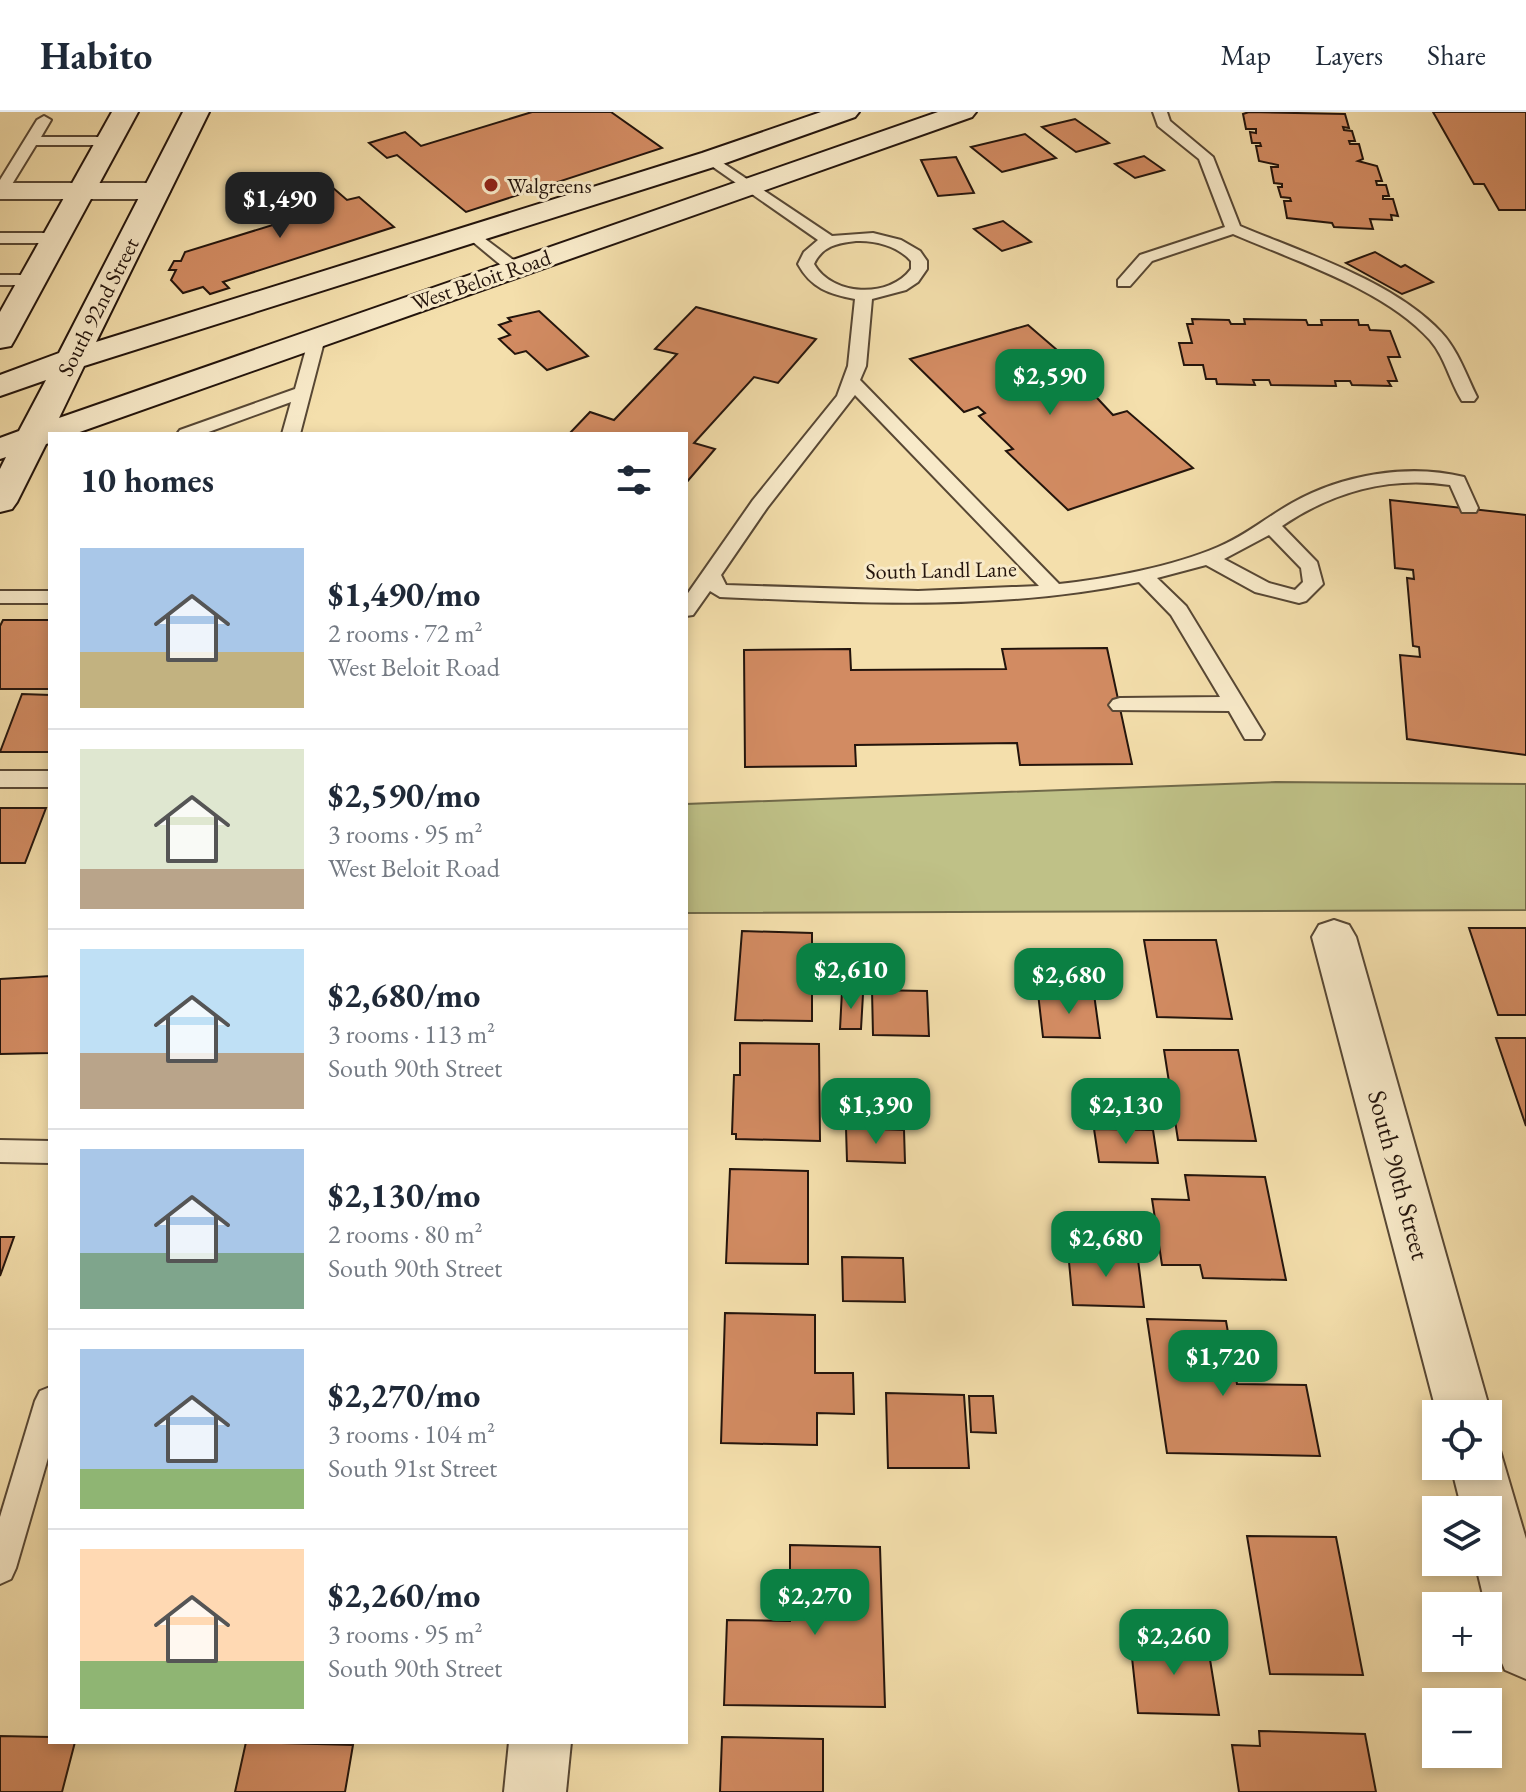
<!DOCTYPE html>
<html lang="en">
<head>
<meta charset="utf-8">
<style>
  body { margin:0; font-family:"EB Garamond",serif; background:#f2f2f3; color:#1f2937; height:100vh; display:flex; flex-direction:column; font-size:30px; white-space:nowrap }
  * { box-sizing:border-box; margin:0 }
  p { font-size:26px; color:#747a83 }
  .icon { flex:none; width:44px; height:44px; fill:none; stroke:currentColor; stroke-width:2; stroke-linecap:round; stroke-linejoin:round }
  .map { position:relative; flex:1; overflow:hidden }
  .sheet { position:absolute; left:48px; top:320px; width:640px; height:1312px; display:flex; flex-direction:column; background:#fff; border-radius:0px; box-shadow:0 4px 12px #0003 }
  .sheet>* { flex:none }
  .tools { position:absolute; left:1422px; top:1288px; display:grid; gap:16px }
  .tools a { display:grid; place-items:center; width:80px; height:80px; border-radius:0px; background:#fff; box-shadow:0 4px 12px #0003; font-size:40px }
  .price { position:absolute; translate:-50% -68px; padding:0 18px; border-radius:16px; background:#0b8043; color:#fff; font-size:26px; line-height:52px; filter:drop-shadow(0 2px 4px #0008) }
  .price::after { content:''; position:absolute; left:50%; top:48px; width:24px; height:18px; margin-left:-12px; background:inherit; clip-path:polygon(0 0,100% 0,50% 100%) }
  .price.active { background:#222; color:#fff }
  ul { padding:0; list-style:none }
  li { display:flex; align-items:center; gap:24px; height:200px; padding:0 32px }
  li+li { border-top:2px solid #e0e1e3 }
  li span { display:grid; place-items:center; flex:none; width:224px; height:160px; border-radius:0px; color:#555 }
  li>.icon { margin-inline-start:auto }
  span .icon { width:96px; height:96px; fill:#fffc; stroke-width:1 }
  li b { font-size:34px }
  h2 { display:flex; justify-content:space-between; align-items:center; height:96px; padding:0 32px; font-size:34px }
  header { display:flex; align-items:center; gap:48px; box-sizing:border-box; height:112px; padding:0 40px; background:#fff; border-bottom:2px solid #e0e1e3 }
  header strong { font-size:38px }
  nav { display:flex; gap:44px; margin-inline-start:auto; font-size:28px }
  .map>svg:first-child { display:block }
</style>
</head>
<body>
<header>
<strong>Habito</strong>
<nav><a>Map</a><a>Layers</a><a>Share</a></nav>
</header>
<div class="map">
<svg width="1526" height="1680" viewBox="0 0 1526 1680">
  <rect width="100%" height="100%" fill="#f4dfac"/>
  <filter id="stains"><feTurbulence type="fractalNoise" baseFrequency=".0025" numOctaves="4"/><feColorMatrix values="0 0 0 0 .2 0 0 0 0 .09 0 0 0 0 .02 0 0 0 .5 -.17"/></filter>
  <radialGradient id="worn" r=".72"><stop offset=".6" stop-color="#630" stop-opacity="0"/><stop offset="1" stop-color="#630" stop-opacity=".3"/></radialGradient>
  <polygon fill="#bfc187" stroke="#716a4a" stroke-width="2" points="1276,670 1526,672 1526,798 686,801 686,692"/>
  <g fill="#d28b62" stroke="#23140c" stroke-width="2">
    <polygon points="532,0 611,0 662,36 466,100 397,43 387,46 369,31 405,20 421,34"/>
    <polygon points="1249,0 1345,2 1349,16 1343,15 1344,18 1352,19 1355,29 1349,29 1350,32 1359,32 1363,47 1358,49 1377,54 1382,69 1376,69 1377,73 1386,73 1389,84 1383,84 1383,87 1393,87 1398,104 1391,103 1392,108 1370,107 1373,117 1334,115 1332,111 1287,106 1284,89 1291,89 1290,86 1281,85 1278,75 1282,75 1282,72 1274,71 1271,55 1278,55 1278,53 1259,49 1256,34 1261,34 1260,31 1252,31 1250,20 1256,21 1256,17 1246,17 1243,2"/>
    <polygon points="1433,0 1526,0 1526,98 1499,98 1484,72 1474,72"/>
    <polygon points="1075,7 1109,31 1076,40 1042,15"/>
    <polygon points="1025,22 1056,46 1002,60 971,35"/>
    <polygon points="1144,44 1164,58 1135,66 1115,52"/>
    <polygon points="956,45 974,81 938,84 921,48"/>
    <polygon points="332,75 347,88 359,85 394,115 223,170 229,176 210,182 203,175 183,181 171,168 176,158 169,158 174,149 181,149 185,140 289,108 273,93"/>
    <polygon points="1003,109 1031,130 1002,139 974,117"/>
    <polygon points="1375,140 1401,155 1405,153 1433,170 1402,182 1346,151"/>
    <polygon points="696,195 816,227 778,271 754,265 694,331 715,337 686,371 686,322 569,322 590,300 614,308 677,242 655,237"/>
    <polygon points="539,199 588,244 547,258 526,239 515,242 499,227 510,223 499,213 511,209 508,206"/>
    <polygon points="1192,207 1229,208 1231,212 1245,212 1244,207 1306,208 1308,213 1322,213 1321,208 1358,208 1359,213 1368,213 1370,218 1390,219 1400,245 1388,245 1397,269 1388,269 1391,274 1352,273 1350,269 1335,269 1336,274 1271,273 1269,268 1253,268 1255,273 1217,272 1216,267 1206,267 1203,253 1184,253 1179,231 1192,231 1187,212 1193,212"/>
    <polygon points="1028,213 1086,263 1070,267 1078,274 1084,272 1113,303 1127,299 1193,356 1068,398 1006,339 1013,337 979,304 985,301 978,295 964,300 910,247"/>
    <polygon points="1390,388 1526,403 1526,643 1407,627 1400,543 1420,545 1419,535 1413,534 1407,466 1414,467 1413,458 1395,456"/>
    <polygon points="3,508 50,508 50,577 0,577 0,514"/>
    <polygon points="1107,536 1132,652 1020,653 1017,631 855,633 856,654 745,655 744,538 850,537 851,558 1006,557 1002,537"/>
    <polygon points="22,582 50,583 50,640 0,640"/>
    <polygon points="0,696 46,696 25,751 0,751"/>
    <polygon points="1469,816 1526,816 1526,903 1498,903"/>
    <polygon points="742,819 812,821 812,909 735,908"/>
    <polygon points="1144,828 1216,828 1232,907 1157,905"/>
    <polygon points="50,864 50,941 0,942 0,867"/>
    <polygon points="872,878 927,879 929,924 873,923"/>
    <polygon points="842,879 863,882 861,917 840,917"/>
    <polygon points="1038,881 1094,882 1100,926 1043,925"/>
    <polygon points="1496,926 1526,926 1526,1014"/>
    <polygon points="740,931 819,932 820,1029 736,1027 736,1022 732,1022 734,963 740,963"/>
    <polygon points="1164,938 1238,938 1256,1029 1178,1028"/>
    <polygon points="846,1016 904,1018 905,1051 847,1049"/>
    <polygon points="1094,1017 1153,1018 1158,1051 1099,1050"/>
    <polygon points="730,1057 808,1059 808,1152 726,1151"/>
    <polygon points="1185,1063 1265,1065 1286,1168 1203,1166 1200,1153 1162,1153 1152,1087 1189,1088"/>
    <polygon points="0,1125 14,1125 0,1164"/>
    <polygon points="1068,1139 1137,1140 1144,1195 1073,1193"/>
    <polygon points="842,1145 903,1146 905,1190 843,1189"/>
    <polygon points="725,1201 815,1203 815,1261 853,1261 854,1302 817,1301 817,1333 721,1331"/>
    <polygon points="1147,1207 1226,1209 1237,1272 1306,1273 1320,1344 1167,1341"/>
    <polygon points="886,1281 964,1283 969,1356 888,1356"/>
    <polygon points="969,1284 993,1284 996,1321 971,1320"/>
    <polygon points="1247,1424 1336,1425 1363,1563 1270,1562"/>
    <polygon points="790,1433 880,1435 885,1595 724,1593 727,1508 790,1509"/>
    <polygon points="1130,1527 1207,1529 1219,1603 1138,1601"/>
    <polygon points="1259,1619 1365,1622 1376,1680 1239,1680 1232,1633 1260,1634"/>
    <polygon points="0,1624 50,1625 50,1630 75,1630 62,1680 0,1680"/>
    <polygon points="722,1625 823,1627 823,1680 720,1680"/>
    <polygon points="246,1630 353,1633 345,1680 235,1680"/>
  </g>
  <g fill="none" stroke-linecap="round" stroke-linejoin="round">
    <g stroke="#574734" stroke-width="4">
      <g id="service">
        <path d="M1153,0H1167L1170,9L1213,45L1240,114C1304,141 1393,169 1441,220C1458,238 1466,263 1477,285L1474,289H1462C1450,270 1445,245 1430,228C1384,177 1295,149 1233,122L1152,149L1130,174H1118V168L1140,143L1225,115L1199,47L1158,14Z"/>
        <polygon points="44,4 51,8 41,25 110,25 117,29 110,33 36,33 6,82 0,83 0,68 37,8"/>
        <path d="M711,43L832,124L873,121L901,128L920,139L927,149V157L918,170L906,178L872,187L866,254L860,268L1059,472C1108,467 1174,454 1218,435C1245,424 1267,405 1292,391C1341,363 1408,351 1464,365L1478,396L1476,400H1462L1450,373C1389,364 1332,380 1282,414L1317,450L1323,472L1306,489L1299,491L1255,480L1206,453L1157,466L1186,494L1264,622L1261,627H1245L1229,599L1113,598L1109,593L1113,588L1120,586L1220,585L1171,503L1139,470C1000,499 861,491 720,485L710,479L693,503L686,504V484L753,388L837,284L848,254L855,187C829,182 811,176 798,152L804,140L818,128L706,50L704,47ZM856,129C875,128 898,134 911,149V157C889,187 832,184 814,152C822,134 838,131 856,129ZM855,283L1039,474L918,479L726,473L721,463L767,396ZM1269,423L1301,456L1303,470L1295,478L1269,471L1224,447Z"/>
        <polygon points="472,117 520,153 520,159 508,159 467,125 467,119"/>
        <polygon points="0,121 57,121 65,126 57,131 0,131"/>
        <polygon points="0,163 33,163 41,168 33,173 0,173"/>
        <polygon points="317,221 325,226 300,322 282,322 291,290 203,322 177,322 180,318 295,277 309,226"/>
        <rect x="0" y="479" width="50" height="12"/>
        <rect x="0" y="659" width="50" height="16"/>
        <polygon points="0,1028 50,1029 50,1051 0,1050"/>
        <polygon points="50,1275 50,1339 16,1456 11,1467 0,1472 0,1405 35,1289 40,1279"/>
      </g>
    </g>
    <g stroke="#574734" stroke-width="4">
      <g id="minor">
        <polygon points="0,71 156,71 166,73 170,79 166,85 156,87 0,87"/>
        <polygon points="1334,808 1349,813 1356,825 1491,1302 1488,1309 1488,1302 1437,1302 1312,825 1319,813"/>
        <polygon points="1488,1331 1499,1335 1526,1427 1526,1567 1505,1558 1496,1537 1475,1450 1488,1450 1488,1398 1462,1398 1451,1354 1488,1354"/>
        <polygon points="509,1630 571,1630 566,1680 504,1680"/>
      </g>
    </g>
    <g stroke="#23140c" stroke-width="4">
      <g id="secondary">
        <polygon points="112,0 138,0 15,227 11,234 0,236 0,200"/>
        <polygon points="183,0 209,0 96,230 702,41 821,0 859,0 855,5 720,53 84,254 59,306 938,0 976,0 972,5 74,322 50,322 50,331 46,332 17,390 12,397 0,400 0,357 6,345 0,347 0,326 19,319 46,268 0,284 0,263 59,241"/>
      </g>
    </g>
    <use href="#service" fill="#f8eac9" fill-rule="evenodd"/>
    <use href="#minor" fill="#f8eac9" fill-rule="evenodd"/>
    <use href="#secondary" fill="#f8eac9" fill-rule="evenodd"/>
  </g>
  <circle fill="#8f2418" stroke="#f8eac9" stroke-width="3" cx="491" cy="73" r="8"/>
  <g text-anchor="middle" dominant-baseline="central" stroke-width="6" stroke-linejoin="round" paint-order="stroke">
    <g font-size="22" fill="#23140c" stroke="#f8eac9" text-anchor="start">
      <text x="507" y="73">Walgreens</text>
    </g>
    <g font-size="22" fill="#23140c" stroke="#f8eac9">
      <text transform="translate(481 168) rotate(-19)">West Beloit Road</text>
      <text transform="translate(98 195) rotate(-63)">South 92nd Street</text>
      <text transform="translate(941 458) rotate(-1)">South Landl Lane</text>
    </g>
    <g font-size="26" fill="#23140c" stroke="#f8eac9">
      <text transform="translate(1399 1063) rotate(75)">South 90th Street</text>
    </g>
  </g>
  <rect width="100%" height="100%" filter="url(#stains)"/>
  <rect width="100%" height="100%" fill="url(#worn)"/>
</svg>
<div class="tools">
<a><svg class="icon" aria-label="locate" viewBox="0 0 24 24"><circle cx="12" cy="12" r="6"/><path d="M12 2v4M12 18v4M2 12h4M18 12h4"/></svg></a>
<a><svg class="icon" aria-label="layers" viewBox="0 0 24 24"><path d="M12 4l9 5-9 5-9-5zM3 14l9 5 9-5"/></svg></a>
<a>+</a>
<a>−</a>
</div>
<b class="price active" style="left:280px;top:128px">$1,490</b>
<b class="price" style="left:1050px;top:305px">$2,590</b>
<b class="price" style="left:851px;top:899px">$2,610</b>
<b class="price" style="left:1069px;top:904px">$2,680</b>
<b class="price" style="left:876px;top:1034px">$1,390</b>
<b class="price" style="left:1126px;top:1034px">$2,130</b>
<b class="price" style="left:1106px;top:1167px">$2,680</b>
<b class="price" style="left:1223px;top:1286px">$1,720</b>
<b class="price" style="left:815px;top:1525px">$2,270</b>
<b class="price" style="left:1174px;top:1565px">$2,260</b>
<section class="sheet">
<h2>10 homes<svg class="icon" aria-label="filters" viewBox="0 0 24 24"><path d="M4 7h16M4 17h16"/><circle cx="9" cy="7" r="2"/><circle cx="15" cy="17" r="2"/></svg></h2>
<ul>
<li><span style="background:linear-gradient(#a9c7e8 65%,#c2b280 0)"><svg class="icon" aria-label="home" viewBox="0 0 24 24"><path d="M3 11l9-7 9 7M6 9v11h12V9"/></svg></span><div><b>$1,490/mo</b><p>2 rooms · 72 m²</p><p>West Beloit Road</p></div></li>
<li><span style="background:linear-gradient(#dfe7d0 75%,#b9a48a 0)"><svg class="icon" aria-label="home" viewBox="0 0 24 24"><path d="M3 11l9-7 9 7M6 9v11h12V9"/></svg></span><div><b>$2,590/mo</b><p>3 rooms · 95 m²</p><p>West Beloit Road</p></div></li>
<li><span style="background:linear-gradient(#bfe0f5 65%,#b9a48a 0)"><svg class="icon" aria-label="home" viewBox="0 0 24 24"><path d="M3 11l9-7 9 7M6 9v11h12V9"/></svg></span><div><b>$2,680/mo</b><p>3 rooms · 113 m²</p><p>South 90th Street</p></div></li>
<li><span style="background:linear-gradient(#a9c7e8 65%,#7fa58c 0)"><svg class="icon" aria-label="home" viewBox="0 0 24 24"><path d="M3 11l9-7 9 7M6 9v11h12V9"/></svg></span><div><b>$2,130/mo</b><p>2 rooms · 80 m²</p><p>South 90th Street</p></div></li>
<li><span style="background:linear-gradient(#a9c7e8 75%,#8fb573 0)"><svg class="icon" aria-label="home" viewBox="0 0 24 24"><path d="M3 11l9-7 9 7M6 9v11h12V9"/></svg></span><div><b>$2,270/mo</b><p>3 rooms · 104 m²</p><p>South 91st Street</p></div></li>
<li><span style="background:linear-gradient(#ffd9b3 70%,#8fb573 0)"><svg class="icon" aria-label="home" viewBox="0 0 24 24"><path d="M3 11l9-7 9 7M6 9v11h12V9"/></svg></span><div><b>$2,260/mo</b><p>3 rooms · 95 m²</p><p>South 90th Street</p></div></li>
</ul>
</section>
</div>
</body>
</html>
